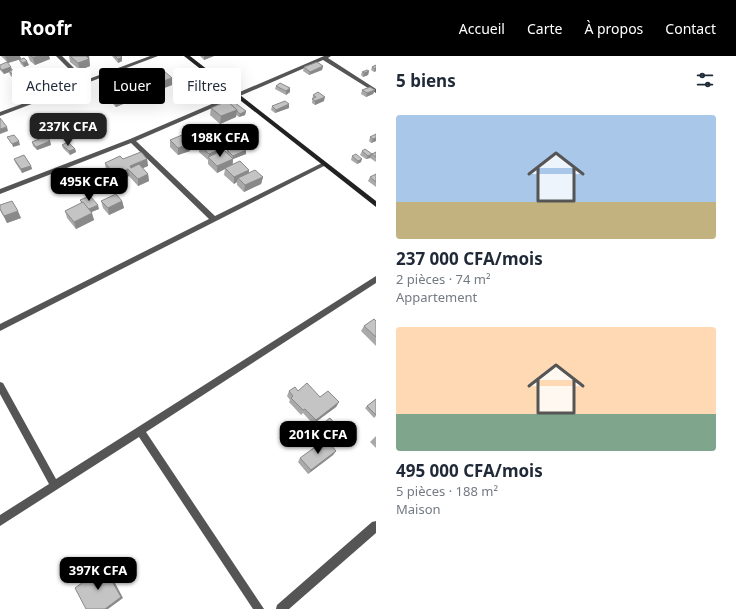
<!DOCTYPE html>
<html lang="fr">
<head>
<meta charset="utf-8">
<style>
  body { margin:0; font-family:"Noto Sans",sans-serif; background:#f2f2f3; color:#1f2937; height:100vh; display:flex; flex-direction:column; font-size:15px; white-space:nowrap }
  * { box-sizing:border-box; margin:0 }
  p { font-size:13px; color:#747a83 }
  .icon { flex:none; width:22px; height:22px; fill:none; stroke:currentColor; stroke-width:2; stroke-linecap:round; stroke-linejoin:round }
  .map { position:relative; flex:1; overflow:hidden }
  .panel { display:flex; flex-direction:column; background:#fff; width:360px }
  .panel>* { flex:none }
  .banner { position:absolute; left:12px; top:12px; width:304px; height:36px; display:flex; gap:8px }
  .price { position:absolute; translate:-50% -34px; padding:0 9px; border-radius:8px; background:#000; color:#fff; font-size:13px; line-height:26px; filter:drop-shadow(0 1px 2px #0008) }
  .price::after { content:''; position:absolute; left:50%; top:24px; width:12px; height:9px; margin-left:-6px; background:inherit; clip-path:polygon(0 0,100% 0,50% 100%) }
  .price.selected { background:#222; color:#fff }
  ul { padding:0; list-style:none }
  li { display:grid; align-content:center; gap:8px; height:212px; padding:0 20px }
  li span { display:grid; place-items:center; height:124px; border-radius:4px; color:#555 }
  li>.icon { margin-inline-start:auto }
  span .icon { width:72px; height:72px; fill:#fffc; stroke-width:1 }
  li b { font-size:17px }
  h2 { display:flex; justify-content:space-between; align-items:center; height:48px; padding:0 20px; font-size:17px }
  .pill { padding:0 14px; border-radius:4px; background:#fff; box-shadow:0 4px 16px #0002; font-size:14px; line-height:36px }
  .pill.selected { background:#000; color:#fff }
  header { display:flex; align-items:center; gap:24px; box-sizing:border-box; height:56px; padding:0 20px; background:#000; color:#fff }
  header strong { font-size:19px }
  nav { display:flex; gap:22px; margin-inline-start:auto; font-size:14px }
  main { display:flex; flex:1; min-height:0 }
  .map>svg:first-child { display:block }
</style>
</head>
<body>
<header>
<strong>Roofr</strong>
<nav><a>Accueil</a><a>Carte</a><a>À propos</a><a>Contact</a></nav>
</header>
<main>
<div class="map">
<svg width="376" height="553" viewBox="0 0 376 553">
  <rect width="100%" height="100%" fill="#fff"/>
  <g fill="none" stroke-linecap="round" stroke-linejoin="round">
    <g fill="#555" fill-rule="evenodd">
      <polygon points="56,0 62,0 86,24 150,0 158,0 0,60 0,56 82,26"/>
      <polygon points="324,0 331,0 328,2 376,33 376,37 323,4 136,85 215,160 322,107 326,107 326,109 0,275 0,268 209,163 131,87 0,138 0,133 130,83"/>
      <polygon points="376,220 376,227 146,376 264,553 253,553 139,381 0,470 0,459 49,428 0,338 0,326 3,327 56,423"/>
      <polygon points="376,465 376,477 289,553 276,553 277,549 372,466"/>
    </g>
    <polygon fill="#222" fill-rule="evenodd" points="184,0 190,0 376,145 376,151"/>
  </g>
  <g fill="#a9a9a9">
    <polygon points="1,0 20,0 21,3 8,7"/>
    <polygon points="28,0 49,0 50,3 35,9 30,5"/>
    <polygon points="69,0 89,0 90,10 80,14 70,6"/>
    <polygon points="112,0 121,0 122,5 118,7"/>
    <polygon points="200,0 214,0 204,4"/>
    <polygon points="19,4 29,9 24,11 21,8"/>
    <polygon points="0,9 11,11 12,14 20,18 21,22 15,24 10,19 9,16 4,18 0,14"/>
    <polygon points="376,9 376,15 374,16 371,14 372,11"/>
    <polygon points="323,10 322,14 309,19 303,15 304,11"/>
    <polygon points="369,15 368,19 363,21 361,19 362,16"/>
    <polygon points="108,19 119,25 113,27 108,23"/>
    <polygon points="25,20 44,22 31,28 27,24"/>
    <polygon points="150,20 172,22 172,29 159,34 151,27"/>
    <polygon points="149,27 149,34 130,42 123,36 122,29"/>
    <polygon points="276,30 290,32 290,36 286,39 275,33"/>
    <polygon points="362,34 375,34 373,38 366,41 361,38"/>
    <polygon points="313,39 324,45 315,49 312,47"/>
    <polygon points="109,41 128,46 116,51 110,45"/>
    <polygon points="272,50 289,52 275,57 271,54"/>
    <polygon points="211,52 246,55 245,59 239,61 236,59 236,61 220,68 210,59"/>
    <polygon points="376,78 376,85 371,87 369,85 370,81"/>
    <polygon points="170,84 190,95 178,99 170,91"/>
    <polygon points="50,85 51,89 37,94 33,90 32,86"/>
    <polygon points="62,89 75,93 76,96 70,99 63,92"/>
    <polygon points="199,89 224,95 226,97 227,94 246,94 246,98 233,103 233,108 249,114 249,117 263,121 261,128 244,136 237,129 237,126 234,128 224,119 225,113 217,117 208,108 208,104 199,96"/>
    <polygon points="362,95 372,98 376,96 376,106 370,102 366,103 360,99"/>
    <polygon points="352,100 361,106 357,108 351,104"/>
    <polygon points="14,103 31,110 32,113 22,117 15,106"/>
    <polygon points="123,103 147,103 148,110 142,112 148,118 149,125 138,130 129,120 116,126 114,123 114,125 104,129 97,122 97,119 106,115 105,107"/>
    <polygon points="376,118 376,131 368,125 370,121"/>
    <polygon points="80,144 99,153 91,156 94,164 76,173 67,162 65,155 81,147"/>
    <polygon points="101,145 122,145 124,152 109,159 103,152"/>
    <polygon points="0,149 21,162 7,167 0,154"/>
    <polygon points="376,265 376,290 361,275 364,270"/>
    <polygon points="289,335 298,335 339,346 336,351 313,368 303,357 301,359 289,346 290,344 287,340"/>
    <polygon points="376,343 376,360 374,362 365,352 367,350"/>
    <polygon points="318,371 338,371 336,373 324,382 316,373"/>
    <polygon points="376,380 376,392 370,386"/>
    <polygon points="336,395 333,399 308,418 298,406 300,402"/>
  </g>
  <g fill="#898989">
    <polygon points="5,0 20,0 21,3 8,7"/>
    <polygon points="38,0 49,0 50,3 35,9 33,2"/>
    <polygon points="83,0 89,0 90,10 80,14 78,7"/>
    <polygon points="204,0 214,0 204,4"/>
    <polygon points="122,1 122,5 118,7 118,3"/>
    <polygon points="27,5 29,9 24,11 23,7"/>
    <polygon points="323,10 322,14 309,19 310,16"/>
    <polygon points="11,11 12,15 4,18 2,14"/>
    <polygon points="376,12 376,15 374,16 375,13"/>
    <polygon points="369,15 368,19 363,21 364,17"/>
    <polygon points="20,18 21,22 15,24 14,20"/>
    <polygon points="43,19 44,22 31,28 30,24"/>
    <polygon points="119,21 119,25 113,27 112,24"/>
    <polygon points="172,22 172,29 159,34 158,27"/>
    <polygon points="149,27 149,34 130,42 129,35"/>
    <polygon points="290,32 290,36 286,39 286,35"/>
    <polygon points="375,34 373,38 366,41 367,37"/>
    <polygon points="325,41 324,45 315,49 315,45"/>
    <polygon points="127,43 128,46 116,51 115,47"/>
    <polygon points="289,48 289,52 275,57 276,54"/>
    <polygon points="237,54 236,61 220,68 221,60"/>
    <polygon points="246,55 245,59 239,61 240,58"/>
    <polygon points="7,71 8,75 0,78 0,73"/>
    <polygon points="376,82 376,85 371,87 373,83"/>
    <polygon points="19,85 20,89 13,91 12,88"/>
    <polygon points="50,85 51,89 37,94 36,91"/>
    <polygon points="190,87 190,95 178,99 178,92"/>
    <polygon points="224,91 224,98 209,102 209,98"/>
    <polygon points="75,93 76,96 70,99 69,95"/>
    <polygon points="246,94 246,98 233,103 232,110 225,112 225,113 217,117 217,110 232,103 233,100"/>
    <polygon points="372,98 370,102 366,103 368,100"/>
    <polygon points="147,103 148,110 132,117 130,110"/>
    <polygon points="362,103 361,106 357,108 358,105"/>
    <polygon points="31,110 32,113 22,117 21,113"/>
    <polygon points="128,113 129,120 116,126 115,119"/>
    <polygon points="249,114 248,121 238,122 237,126 234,128 234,121"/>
    <polygon points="148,118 149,125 138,130 138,123"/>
    <polygon points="114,121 114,125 104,129 103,126"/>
    <polygon points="263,121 261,128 244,136 245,129"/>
    <polygon points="122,145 124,152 109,159 108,152"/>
    <polygon points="98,149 99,153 89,157 88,154"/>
    <polygon points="18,155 21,162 7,167 4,160"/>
    <polygon points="92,157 94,164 76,173 74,166"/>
    <polygon points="339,346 336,351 313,368 316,364"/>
    <polygon points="338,371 336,373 324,382 326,380"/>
    <polygon points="336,395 333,399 308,418 311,414"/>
    <polygon points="104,511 107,512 123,542 108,553 105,553"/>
  </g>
  <g fill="#c4c4c4" stroke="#898989">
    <polygon points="31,0 38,0 33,2"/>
    <polygon points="70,0 86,0 89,3 78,7"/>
    <polygon points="115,0 121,0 122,1 118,3"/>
    <polygon points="24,2 27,5 23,7 19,4"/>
    <polygon points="7,6 11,11 2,14 0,12 0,9"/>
    <polygon points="317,6 323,10 310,16 304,11"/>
    <polygon points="376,9 376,12 375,13 372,11"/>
    <polygon points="15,13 20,18 14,20 9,15"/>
    <polygon points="367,14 369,15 364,17 362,16"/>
    <polygon points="39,15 43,19 30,24 25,20"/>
    <polygon points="164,15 172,22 158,27 150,20"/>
    <polygon points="114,17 119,21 112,24 108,19"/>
    <polygon points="142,21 149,27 129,35 122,29"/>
    <polygon points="280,27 290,32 286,35 276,30"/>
    <polygon points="370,31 375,34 367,37 362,34"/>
    <polygon points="318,36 325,41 315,45 312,43 316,41 313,39"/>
    <polygon points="121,37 127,43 115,47 109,41"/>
    <polygon points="231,44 246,55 240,58 237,55 237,54 227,45"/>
    <polygon points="227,45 237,54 221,60 211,52"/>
    <polygon points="285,45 289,48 276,54 272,50"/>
    <polygon points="0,62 7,71 0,73"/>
    <polygon points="376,78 376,82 373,83 370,81"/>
    <polygon points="14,79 19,85 12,88 7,81"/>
    <polygon points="182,79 190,87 178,92 170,84"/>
    <polygon points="46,80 50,85 36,91 32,86"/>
    <polygon points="215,82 224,91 209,98 199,89"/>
    <polygon points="68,86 75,93 69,95 62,89"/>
    <polygon points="240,89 246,94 233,100 227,94"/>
    <polygon points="365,93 372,98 368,100 362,95"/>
    <polygon points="224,94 233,103 217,110 208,101"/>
    <polygon points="141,96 147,103 130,110 131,112 139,108 148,118 138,123 128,113 115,119 105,107 120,100 123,103"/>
    <polygon points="376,96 376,101 372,98"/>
    <polygon points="356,98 362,103 358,105 352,100"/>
    <polygon points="24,99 31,110 21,113 14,103"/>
    <polygon points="240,105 249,114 234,121 225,112"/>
    <polygon points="107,114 114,121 103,126 97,119"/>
    <polygon points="255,114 263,121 245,129 238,122"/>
    <polygon points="376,118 376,126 370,121"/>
    <polygon points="116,138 122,145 108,152 101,145"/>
    <polygon points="90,140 98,149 89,153 80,144"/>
    <polygon points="12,145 18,155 4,160 0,153 0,149"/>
    <polygon points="83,146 92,157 74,166 65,155"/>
    <polygon points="374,263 376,265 376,281 364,270"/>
    <polygon points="307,327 320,341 328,335 339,346 316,364 305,353 303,354 291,342 293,340 289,335 295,331 298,335"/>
    <polygon points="376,343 376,359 367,350"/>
    <polygon points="330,362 338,371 326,380 318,371"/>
    <polygon points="326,383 336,395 311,414 300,402"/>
    <polygon points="104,511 121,541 105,553 86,553 75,532"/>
  </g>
</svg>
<b class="price selected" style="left:68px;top:91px">237K CFA</b>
<b class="price" style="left:220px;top:102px">198K CFA</b>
<b class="price" style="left:89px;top:146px">495K CFA</b>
<b class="price" style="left:318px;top:399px">201K CFA</b>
<b class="price" style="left:98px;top:535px">397K CFA</b>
<div class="banner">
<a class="pill">Acheter</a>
<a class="pill selected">Louer</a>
<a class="pill">Filtres</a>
</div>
</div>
<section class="panel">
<h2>5 biens<svg class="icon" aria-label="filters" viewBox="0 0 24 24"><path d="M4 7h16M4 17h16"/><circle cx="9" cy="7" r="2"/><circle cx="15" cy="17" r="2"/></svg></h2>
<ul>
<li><span style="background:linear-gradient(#a9c7e8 70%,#c2b280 0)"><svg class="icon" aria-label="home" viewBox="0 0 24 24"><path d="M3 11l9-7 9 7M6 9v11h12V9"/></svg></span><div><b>237 000 CFA/mois</b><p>2 pièces · 74 m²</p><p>Appartement</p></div></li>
<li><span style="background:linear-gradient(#ffd9b3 70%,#7fa58c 0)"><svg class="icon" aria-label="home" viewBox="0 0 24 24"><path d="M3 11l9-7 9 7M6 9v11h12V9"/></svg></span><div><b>495 000 CFA/mois</b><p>5 pièces · 188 m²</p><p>Maison</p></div></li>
</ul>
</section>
</main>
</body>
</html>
